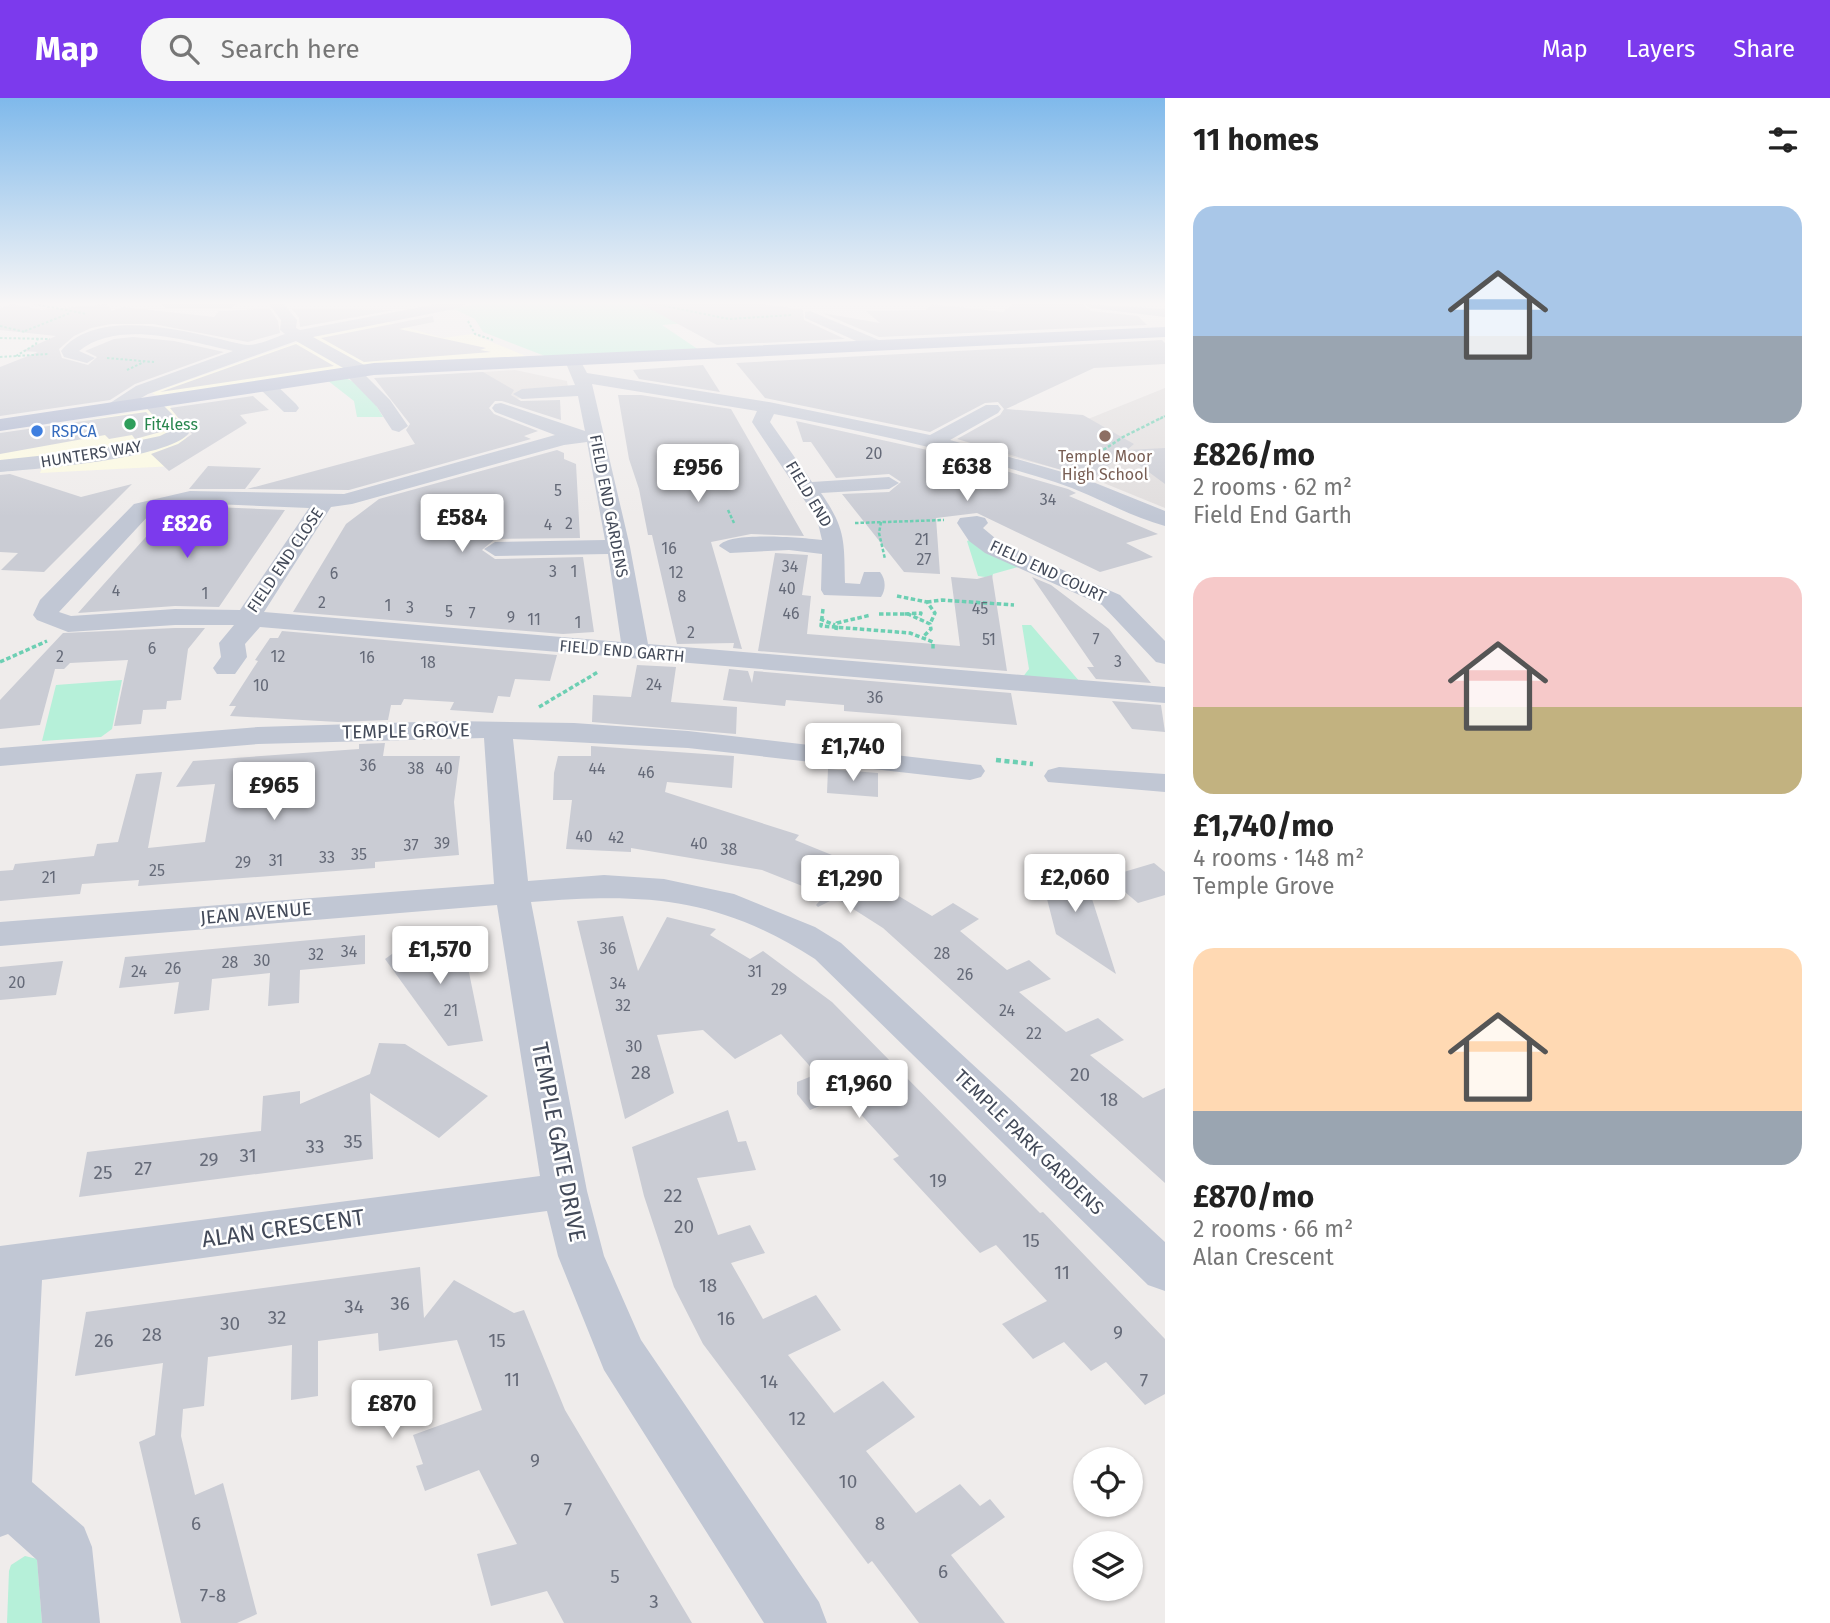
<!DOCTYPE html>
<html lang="en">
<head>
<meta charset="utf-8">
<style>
  body { margin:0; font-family:"Fira Sans",sans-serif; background:#f6f6f6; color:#222; height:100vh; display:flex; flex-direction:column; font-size:26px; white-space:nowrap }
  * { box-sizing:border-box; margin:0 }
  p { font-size:23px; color:#767676 }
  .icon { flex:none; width:38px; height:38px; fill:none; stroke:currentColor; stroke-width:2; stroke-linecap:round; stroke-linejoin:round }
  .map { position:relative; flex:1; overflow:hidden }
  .drawer { display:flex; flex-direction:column; background:#fff; width:665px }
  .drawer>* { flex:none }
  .fabs { position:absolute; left:1073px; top:1349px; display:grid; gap:14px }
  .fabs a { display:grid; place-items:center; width:70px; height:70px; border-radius:50%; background:#fff; box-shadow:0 2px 5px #0004; font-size:35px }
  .price { position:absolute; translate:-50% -60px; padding:0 16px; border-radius:7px; background:#fff; color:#222; font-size:23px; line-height:46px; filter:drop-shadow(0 2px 4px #0008) }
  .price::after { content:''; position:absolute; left:50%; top:42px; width:21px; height:16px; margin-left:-10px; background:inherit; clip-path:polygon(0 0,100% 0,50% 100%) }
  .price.selected { background:#7c3aed; color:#fff }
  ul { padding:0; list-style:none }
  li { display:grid; align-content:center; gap:14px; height:371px; padding:0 28px }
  li span { display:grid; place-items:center; height:217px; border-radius:21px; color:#555 }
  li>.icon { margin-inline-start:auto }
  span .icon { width:126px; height:126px; fill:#fffc; stroke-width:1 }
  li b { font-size:30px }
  h2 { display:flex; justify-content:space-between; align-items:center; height:84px; padding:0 28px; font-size:30px }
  header { display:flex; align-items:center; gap:42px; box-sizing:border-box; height:98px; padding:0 35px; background:#7c3aed; color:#fff }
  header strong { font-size:33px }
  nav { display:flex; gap:38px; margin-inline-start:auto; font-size:24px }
  .search { width:490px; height:63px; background:#f6f6f6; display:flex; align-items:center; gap:18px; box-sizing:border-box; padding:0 24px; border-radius:28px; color:#767676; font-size:26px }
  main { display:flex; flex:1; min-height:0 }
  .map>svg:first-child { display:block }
</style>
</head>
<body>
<header>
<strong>Map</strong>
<div class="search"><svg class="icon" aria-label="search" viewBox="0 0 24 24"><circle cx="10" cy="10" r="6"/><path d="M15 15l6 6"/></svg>Search here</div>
<nav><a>Map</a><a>Layers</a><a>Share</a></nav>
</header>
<main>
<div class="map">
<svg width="1165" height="1525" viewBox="0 0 1165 1525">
  <rect width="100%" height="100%" fill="#efeceb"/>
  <g fill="#fcfae1">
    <polygon points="384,223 443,240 472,236 533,261 434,266 161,300 152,295 315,238"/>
    <polygon points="170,308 188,335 174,368 40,375 43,368 0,371 0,337"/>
  </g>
  <g fill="#e0dddd">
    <polygon points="515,272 567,283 569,296 514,301 440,277"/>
    <polygon points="1165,290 1165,410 1089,379 1001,356"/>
  </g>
  <g fill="#b6f0d9">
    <polygon points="476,206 652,206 723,222 662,227 699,252 550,260 483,234 475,221 454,211"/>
    <path d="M344,280C363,285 374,303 383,319H357L354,303L327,282Z"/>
    <polygon points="970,442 1022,468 993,476 992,480 978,478 967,443"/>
    <polygon points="1022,527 1031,527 1080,584 1022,580 1029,571"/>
    <polygon points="122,582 112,631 101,639 42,643 56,587"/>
    <polygon points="25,1458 37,1461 42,1525 7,1525 9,1473 11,1467"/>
  </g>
  <g fill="#caccd4">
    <polygon points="13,206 42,212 106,206 112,213 123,209 214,219 219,213 270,211 278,223 280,235 248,244 153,226 111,226 91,230 74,238 59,251 62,260 88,267 97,259 85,253 114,241 133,239 174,243 224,254 135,286 110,302 0,318 0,269 38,254 22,253 56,238 0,232 0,210"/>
    <polygon points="641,206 764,206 803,212 804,222 845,241 717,247"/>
    <polygon points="931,206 1003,214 1013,206 1082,206 1091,213 1138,218 1147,227 879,239 822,215 880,225 866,213 926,212"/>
    <polygon points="292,211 394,212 300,229 299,220"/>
    <polygon points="433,218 434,224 399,231 486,250 480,252 491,254 364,264 321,240"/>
    <polygon points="1162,242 1165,245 1165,266 1094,270 1006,311 1083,317 1134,346 1127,352 1165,350 1165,386 1123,355 1092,381 957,341 1000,317 1004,311 998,304 985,305 930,334 765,300 736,265"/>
    <polygon points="296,246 334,268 160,294"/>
    <polygon points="703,267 720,294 639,281 633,272"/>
    <polygon points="483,274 514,292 511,297 521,303 560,302 561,322 502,303 495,303 489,310 494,316 538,333 524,338 531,341 349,392 247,391 415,346 406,332 410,326 374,280"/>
    <polygon points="618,297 641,297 731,311 804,438 751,436 711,444 742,551 733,550 734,545 677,546 652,437 648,437 639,391 629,361"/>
    <polygon points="253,298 269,312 240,317 247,325 169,373 151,356 178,346 192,336 170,310"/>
    <polygon points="146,314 164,333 135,341 132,337 109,341 105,337 0,356 0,335"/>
    <polygon points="796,323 950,357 1068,391 1076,395 1069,398 1158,436 1126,445 1153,459 1100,474 977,415 936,420 940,476 904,474 842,396 889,394 901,384 889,376 836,380 811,344 803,344"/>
    <polygon points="557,352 564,355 564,361 576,366 580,440 495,441 482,452 495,461 583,459 594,534 563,536 293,514 346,426 379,401"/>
    <polygon points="208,368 261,370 245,391 189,391"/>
    <polygon points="10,376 81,399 132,386 44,474 1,472 18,455 0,454 0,377"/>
    <polygon points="190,408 285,412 219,509 175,508 78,515 169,413"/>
    <polygon points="775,455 808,457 802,497 811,498 807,536 960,548 951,479 977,481 992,477 1007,573 758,553"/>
    <polygon points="1032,479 1051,487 1109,531 1151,585 1096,581 1087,569 1094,569"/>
    <polygon points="175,530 205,530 188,551 181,602 167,603 166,611 143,612 141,626 114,628 128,562 70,565 64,571 55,571 40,627 0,631 0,602 63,535"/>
    <polygon points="282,533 557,557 550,583 515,581 510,599 498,598 493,615 450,612 454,604 404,601 401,607 391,607 388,622 338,624 230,618 236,608 229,608 258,563 255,562 270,540 278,540"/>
    <polygon points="637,567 676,569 671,604 737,609 736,636 592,624 593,597 631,599"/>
    <polygon points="729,571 748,573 752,585 754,573 1011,595 1017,627 844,613 844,607 786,602 785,608 723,602"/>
    <polygon points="1112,603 1161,607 1165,634 1132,631"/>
    <polygon points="385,645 383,658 460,658 454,704 459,757 375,764 375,770 138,788 139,782 82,786 80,796 0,803 0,773 13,772 15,766 94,758 97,746 118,744 136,676 162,674 148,750 205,744 215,686 176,689 193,663 359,651 359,646"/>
    <polygon points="591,648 734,658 732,690 667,684 665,694 799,737 795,742 854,766 862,757 895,770 872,782 932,818 953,805 979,821 960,833 1007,872 1029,862 1051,881 1019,894 1066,934 1098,920 1124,942 1090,957 1143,1000 1165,990 1165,1085 883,830 836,800 818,809 816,807 825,797 762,772 631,750 631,754 566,751 572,702 553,702 554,675 558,658 591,658"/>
    <polygon points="828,671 878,675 878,699 827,695"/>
    <polygon points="1154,765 1165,774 1165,797 1138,805 1107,779"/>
    <polygon points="1038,766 1056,775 1063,769 1085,779 1116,876 1056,836"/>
    <polygon points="623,818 638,873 667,819 716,831 710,837 750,861 763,853 832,904 1040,1115 1043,1114 1165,1241 1165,1296 1145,1307 1106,1264 1091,1273 1064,1244 1033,1261 1002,1226 1047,1203 996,1147 980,1155 893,1061 899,1058 844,998 810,1012 797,996 797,984 817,976 781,936 735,961 703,932 657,937 674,995 625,1021 577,823"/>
    <polygon points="427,831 464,850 483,943 448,948 385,861"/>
    <polygon points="365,837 365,866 300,872 299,905 268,908 270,875 212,881 209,912 174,916 179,884 119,890 125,859"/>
    <polygon points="63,863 56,897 0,902 0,869"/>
    <polygon points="379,945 405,946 488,998 439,1040 370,995 373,1061 79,1099 87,1054 261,1033 263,998 300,993 300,1006 370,976"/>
    <polygon points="728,1012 738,1044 746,1043 756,1072 697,1080 718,1137 750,1127 765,1155 731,1165 763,1221 816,1197 841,1232 788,1257 834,1315 883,1283 915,1319 866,1353 916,1415 960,1386 980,1408 990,1401 1005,1419 951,1457 1005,1525 919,1525 872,1463 868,1466 703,1246 674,1189 644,1098 632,1049"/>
    <polygon points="420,1169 424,1220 454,1182 514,1215 524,1212 565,1312 692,1525 564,1525 547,1493 491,1508 477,1456 517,1446 479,1372 425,1393 416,1368 423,1366 413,1337 482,1312 457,1242 379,1253 378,1235 318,1243 318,1298 291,1302 292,1247 208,1259 204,1308 183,1311 181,1338 195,1397 223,1385 257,1516 237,1525 181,1525 139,1344 155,1337 163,1265 75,1278 86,1214"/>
  </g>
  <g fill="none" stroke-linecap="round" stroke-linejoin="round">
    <g stroke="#6dcfb3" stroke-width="2" stroke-dasharray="2.5 2" stroke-linecap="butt">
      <polyline points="34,206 87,216"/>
      <polyline points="655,206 729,221 792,217"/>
      <polyline points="468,223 475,236 493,242"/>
      <polyline points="0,228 25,234"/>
      <polyline points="25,233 70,215"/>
      <polyline points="0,240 50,241"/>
      <polyline points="16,258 36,246 38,240"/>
      <polyline points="0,259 48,256"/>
      <polyline points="107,260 154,264"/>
      <polyline points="127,272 144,264"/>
      <polyline points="1160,321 1165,318"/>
    </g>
    <g stroke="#6dcfb3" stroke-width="2.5" stroke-dasharray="3.5 2" stroke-linecap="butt">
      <polyline points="1085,364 1123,339 1163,319"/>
      <polyline points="728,412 734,425"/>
      <polyline points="881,424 879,435 885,461"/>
      <polyline points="855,425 944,422"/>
    </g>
    <g stroke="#6dcfb3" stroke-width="3.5" stroke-dasharray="4.5 2.5" stroke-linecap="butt">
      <polyline points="897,498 927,504 935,515 930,526"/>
      <polyline points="927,504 942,502 1014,507"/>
      <polyline points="823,511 821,528 910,535 933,544 933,553"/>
      <polyline points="879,516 908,516 930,526 931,531 924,538"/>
      <polyline points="905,516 921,515 919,520"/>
      <polyline points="820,521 835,527"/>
      <polyline points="836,532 837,525 871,517"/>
      <polyline points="0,564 47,543"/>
      <polyline points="539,609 598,574"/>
    </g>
    <polyline stroke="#6dcfb3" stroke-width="4.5" stroke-dasharray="5 3.5" stroke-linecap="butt" points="996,662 1033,666"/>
    <g fill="#c1c7d4" fill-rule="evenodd">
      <polygon points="160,206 238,206 231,210 167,210"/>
      <path d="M269,206H284L297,222L296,230L300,232L437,206H466L459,210L313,239L366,268L368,272L364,276L390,302L408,328L399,334L392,332L377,309L346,277L345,271L296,243L148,296L113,316L104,311L107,307L136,288L233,253C187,243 119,221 79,253L95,260L87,265L64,259L61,253C93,213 168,229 211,239C223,241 236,246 248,247C259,247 274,240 285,236L280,232L281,222Z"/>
      <polygon points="1084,206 1165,211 1165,219 1091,210"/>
      <polygon points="810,213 886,245 888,248 886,251 874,251 805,220 805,214"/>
      <path d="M573,258L579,260L587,275L769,304L930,337L986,307H998L1001,311L998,315L950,342L1083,380L1165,413V428C1128,418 1092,396 1055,384C962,355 869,334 774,316L770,324L812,384L889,379L899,385L889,391L821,395C846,431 844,443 845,485L860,486L864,474H880C886,481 886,492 881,499L824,497L821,492L822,456L789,452L730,455L719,448C729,433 803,440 822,442L817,421L752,324L757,313L592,286L630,449L648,546L1165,589V605L260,529L245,546L247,559L235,576H217L213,570L221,559L219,545L234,527H175L68,534L37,522L33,517L40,502L134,406L190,393L344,396L555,337L495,314L492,310L495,306L501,305L585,333L578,298L522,301L513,296L522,291L575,287L565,263ZM587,344L605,442L495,444L484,451L495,458L608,456L621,544L264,514L331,409L352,406L564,347ZM190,405L309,410L240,512L175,511L71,518L59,514L150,416Z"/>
      <polygon points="266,282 272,283 296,306 299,310 296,314 284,314 260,291 257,287"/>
      <path d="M151,300L157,301L187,331L189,335C169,361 36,371 0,374V362L94,352L160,338L168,334L142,305Z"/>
      <polygon points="977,418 985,420 988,425 983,430 1001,445 1120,497 1165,543 1165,566 1156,564 1102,507 985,455 969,443 957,425 960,420"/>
      <path d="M452,623L574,625L688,633L981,667L985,673L981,679L970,682L688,650L513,641L528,783L604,777L664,781L734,796L815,829L841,845L1165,1144V1193L1148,1187L815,861C717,798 644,795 531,804L587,1093L604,1158L641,1242L819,1504L827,1525H764L604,1272L558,1158L547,1113L42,1182L32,1384L84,1429L92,1449L100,1525H42L37,1462L8,1436L0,1439V1148L540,1078L497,807L0,848V824L494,786L484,640L258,646L0,668V650L258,629Z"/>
      <polygon points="1059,669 1165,676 1165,694 1048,684 1044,678 1048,672"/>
    </g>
    <polygon fill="#a9b3cd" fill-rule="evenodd" points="1165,229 1165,239 374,277 0,333 0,321 374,265"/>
  </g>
  <linearGradient id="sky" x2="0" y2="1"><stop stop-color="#7fb9eb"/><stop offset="0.49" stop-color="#f8f6f6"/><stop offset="1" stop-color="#f8f6f6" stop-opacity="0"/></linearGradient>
  <rect width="1165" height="419" fill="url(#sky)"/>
  <circle fill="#2e9e5b" stroke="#fff" stroke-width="2.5" cx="130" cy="326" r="7"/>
  <circle fill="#3f7fe0" stroke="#fff" stroke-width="2.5" cx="37" cy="333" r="7"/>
  <circle fill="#8d6e63" stroke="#fff" stroke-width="2.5" cx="1105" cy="338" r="7"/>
  <g text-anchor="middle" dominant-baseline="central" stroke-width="5" stroke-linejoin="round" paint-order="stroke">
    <g font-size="16" fill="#27864d" stroke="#fff" text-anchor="start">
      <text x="144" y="326">Fit4less</text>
    </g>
    <g font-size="16" fill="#366cbe" stroke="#fff" text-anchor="start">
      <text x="51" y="333">RSPCA</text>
    </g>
    <g font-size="16" fill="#656a78">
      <text x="874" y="355">20</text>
      <text x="558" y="392">5</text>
      <text x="1048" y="401">34</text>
      <text x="569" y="425">2</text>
      <text x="548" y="426">4</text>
      <text x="922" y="441">21</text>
      <text x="669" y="450">16</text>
      <text x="924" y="461">27</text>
      <text x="790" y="468">34</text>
      <text x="553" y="473">3</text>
      <text x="574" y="473">1</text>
      <text x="676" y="474">12</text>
      <text x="334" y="475">6</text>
      <text x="787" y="490">40</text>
      <text x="116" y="492">4</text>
      <text x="205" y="495">1</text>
      <text x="682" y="498">8</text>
      <text x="322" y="504">2</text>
      <text x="388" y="507">1</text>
      <text x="410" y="509">3</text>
      <text x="980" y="510">45</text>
      <text x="449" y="513">5</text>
      <text x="472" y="515">7</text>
      <text x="791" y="515">46</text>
      <text x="511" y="519">9</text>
      <text x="534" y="521">11</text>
      <text x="578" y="524">1</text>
      <text x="691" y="534">2</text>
      <text x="989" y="541">51</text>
      <text x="1096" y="541">7</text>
      <text x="152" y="550">6</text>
      <text x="60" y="558">2</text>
      <text x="278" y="558">12</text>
      <text x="367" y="559">16</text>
      <text x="1118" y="563">3</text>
      <text x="428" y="564">18</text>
      <text x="654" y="586">24</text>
      <text x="261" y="587">10</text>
      <text x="875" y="599">36</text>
      <text x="368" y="667">36</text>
      <text x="416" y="670">38</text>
      <text x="444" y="670">40</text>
      <text x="597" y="670">44</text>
      <text x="646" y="674">46</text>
      <text x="584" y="738">40</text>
      <text x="616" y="739">42</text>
      <text x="442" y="745">39</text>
      <text x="699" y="745">40</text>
      <text x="411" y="747">37</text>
      <text x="729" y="751">38</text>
      <text x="359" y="756">35</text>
      <text x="327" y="759">33</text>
      <text x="276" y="762">31</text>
      <text x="243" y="764">29</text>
      <text x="157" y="772">25</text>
      <text x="49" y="779">21</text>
      <text x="608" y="850">36</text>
      <text x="349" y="853">34</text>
      <text x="942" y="855">28</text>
      <text x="316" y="856">32</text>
      <text x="262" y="862">30</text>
      <text x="230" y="864">28</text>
      <text x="173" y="870">26</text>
      <text x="139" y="873">24</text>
      <text x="755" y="873">31</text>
      <text x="965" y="876">26</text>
      <text x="17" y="884">20</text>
      <text x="618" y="885">34</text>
      <text x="779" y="891">29</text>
      <text x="623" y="907">32</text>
      <text x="451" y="912">21</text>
      <text x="1007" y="912">24</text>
      <text x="1034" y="935">22</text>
      <text x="634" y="948">30</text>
    </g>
    <g font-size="16" fill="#434a59" stroke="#fff">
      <text transform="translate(91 356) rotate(-9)">HUNTERS WAY</text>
      <text transform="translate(809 396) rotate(59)">FIELD END</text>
      <text transform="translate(609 408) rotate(79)">FIELD END GARDENS</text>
      <text transform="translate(285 462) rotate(-56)">FIELD END CLOSE</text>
      <text transform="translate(1048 473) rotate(25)">FIELD END COURT</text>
      <text transform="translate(622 553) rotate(5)">FIELD END GARTH</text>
    </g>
    <g font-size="16" fill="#785e54" stroke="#fff">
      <text x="1105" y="358">Temple Moor<tspan x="1105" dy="18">High School</tspan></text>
    </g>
    <g font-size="19" fill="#434a59" stroke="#fff">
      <text transform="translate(406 633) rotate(-1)">TEMPLE GROVE</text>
      <text transform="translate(256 815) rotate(-5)">JEAN AVENUE</text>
      <text transform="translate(1029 1044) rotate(44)">TEMPLE PARK GARDENS</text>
    </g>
    <g font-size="19" fill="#656a78">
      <text x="641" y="974">28</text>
      <text x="1080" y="976">20</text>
      <text x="1109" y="1001">18</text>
      <text x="353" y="1043">35</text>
      <text x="315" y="1048">33</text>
      <text x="248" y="1057">31</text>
      <text x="209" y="1061">29</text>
      <text x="143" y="1070">27</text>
      <text x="103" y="1074">25</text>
      <text x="938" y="1082">19</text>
      <text x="673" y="1097">22</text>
      <text x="684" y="1128">20</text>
      <text x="1031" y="1142">15</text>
      <text x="1062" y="1174">11</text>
      <text x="708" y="1187">18</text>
      <text x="400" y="1205">36</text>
      <text x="354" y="1208">34</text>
      <text x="277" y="1219">32</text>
      <text x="726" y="1220">16</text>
      <text x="230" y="1225">30</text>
      <text x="1118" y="1234">9</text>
      <text x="152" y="1236">28</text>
      <text x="104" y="1242">26</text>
      <text x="497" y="1242">15</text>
      <text x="512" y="1281">11</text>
      <text x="1144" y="1282">7</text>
      <text x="769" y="1283">14</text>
      <text x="797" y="1320">12</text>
      <text x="535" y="1362">9</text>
      <text x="848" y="1383">10</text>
      <text x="568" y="1411">7</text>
      <text x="196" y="1425">6</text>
      <text x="880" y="1425">8</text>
      <text x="943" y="1473">6</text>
      <text x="615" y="1478">5</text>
      <text x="213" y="1497">7-8</text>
      <text x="654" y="1503">3</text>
    </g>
    <g font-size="23" fill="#434a59" stroke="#fff">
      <text transform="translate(559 1044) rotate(79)">TEMPLE GATE DRIVE</text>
      <text transform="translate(283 1130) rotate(-8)">ALAN CRESCENT</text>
    </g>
  </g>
</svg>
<div class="fabs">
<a><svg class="icon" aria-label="locate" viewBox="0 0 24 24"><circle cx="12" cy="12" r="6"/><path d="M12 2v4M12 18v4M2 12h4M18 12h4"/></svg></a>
<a><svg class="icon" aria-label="layers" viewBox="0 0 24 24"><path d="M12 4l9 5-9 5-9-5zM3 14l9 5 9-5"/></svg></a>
</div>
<b class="price" style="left:967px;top:405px">£638</b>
<b class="price" style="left:698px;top:406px">£956</b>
<b class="price" style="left:462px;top:456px">£584</b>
<b class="price selected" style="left:187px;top:462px">£826</b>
<b class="price" style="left:853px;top:685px">£1,740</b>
<b class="price" style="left:274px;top:724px">£965</b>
<b class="price" style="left:1075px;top:816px">£2,060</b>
<b class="price" style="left:850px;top:817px">£1,290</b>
<b class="price" style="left:440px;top:888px">£1,570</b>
<b class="price" style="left:859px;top:1022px">£1,960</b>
<b class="price" style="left:392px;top:1342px">£870</b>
</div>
<section class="drawer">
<h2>11 homes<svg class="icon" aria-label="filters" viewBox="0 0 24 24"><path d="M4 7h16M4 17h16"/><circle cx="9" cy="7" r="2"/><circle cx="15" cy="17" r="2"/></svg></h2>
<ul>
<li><span style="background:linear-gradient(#a9c7e8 60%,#9aa5b1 0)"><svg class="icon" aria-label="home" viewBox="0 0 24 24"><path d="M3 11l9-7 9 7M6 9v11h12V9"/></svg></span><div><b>£826/mo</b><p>2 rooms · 62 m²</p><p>Field End Garth</p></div></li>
<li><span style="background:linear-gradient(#f6c9c9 60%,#c2b280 0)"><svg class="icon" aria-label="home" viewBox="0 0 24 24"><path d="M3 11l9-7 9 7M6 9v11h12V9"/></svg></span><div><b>£1,740/mo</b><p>4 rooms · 148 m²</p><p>Temple Grove</p></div></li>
<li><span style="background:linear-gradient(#ffd9b3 75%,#9aa5b1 0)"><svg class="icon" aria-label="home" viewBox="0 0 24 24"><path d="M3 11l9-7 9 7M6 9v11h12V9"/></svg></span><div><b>£870/mo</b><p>2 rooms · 66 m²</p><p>Alan Crescent</p></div></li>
</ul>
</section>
</main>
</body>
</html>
